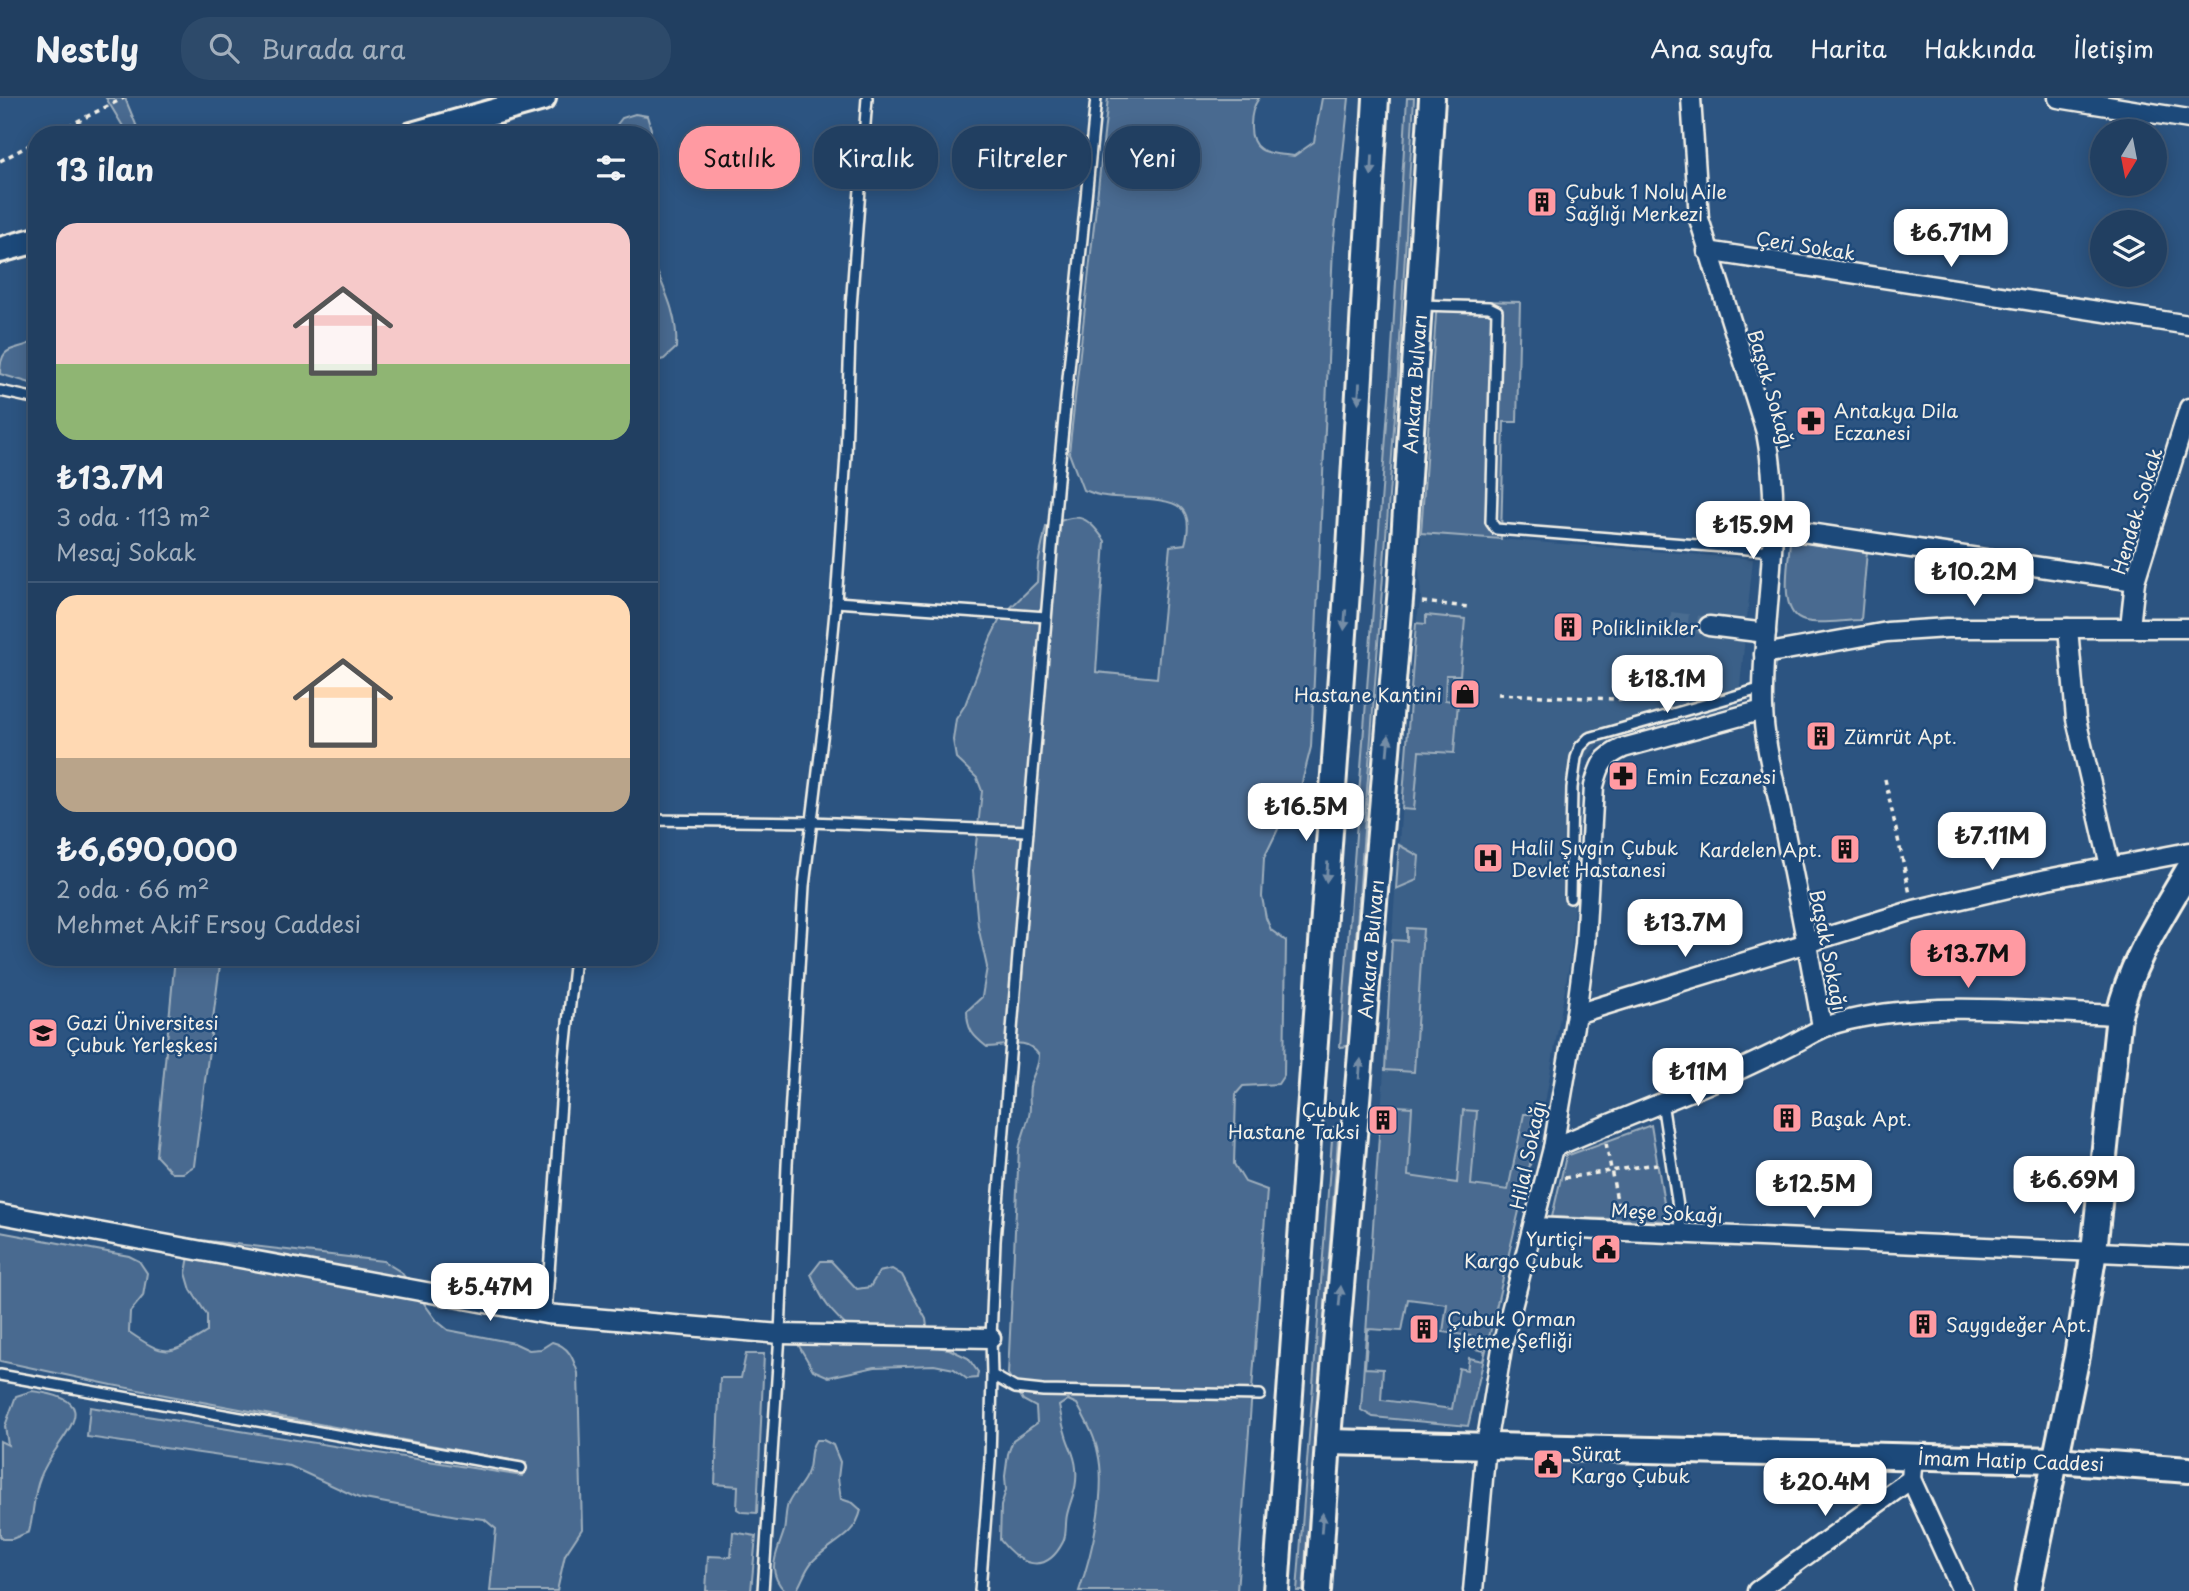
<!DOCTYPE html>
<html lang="tr">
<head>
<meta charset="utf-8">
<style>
  body { margin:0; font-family:"Playpen Sans",sans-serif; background:#2d4a6a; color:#f1f3f6; height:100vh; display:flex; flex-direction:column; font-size:26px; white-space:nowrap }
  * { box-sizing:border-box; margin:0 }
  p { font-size:23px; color:#a2afbd }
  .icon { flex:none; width:38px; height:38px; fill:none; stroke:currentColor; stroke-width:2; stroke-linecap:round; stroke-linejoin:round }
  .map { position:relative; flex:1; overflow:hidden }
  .side { position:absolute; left:28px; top:28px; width:630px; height:840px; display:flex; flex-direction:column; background:#213f61; border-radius:28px; box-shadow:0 4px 18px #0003,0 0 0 2px #3e5876 }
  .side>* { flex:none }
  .top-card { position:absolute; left:679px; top:28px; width:665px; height:63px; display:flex; gap:14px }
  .needle { width:46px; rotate:190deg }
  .fabs { position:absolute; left:2090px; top:21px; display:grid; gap:14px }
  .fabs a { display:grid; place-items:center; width:77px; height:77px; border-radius:50%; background:#213f61; box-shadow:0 4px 18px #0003,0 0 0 2px #3e5876; font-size:35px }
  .price { position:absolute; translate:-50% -60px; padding:0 16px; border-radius:14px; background:#fff; color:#222; font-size:23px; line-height:46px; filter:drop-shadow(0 2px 4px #0008) }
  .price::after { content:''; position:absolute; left:50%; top:42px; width:21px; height:16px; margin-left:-10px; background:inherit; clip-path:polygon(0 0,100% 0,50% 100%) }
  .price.on { background:#ff9aa2; color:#111 }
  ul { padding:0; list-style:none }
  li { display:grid; align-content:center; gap:14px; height:371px; padding:0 28px }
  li+li { border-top:2px solid #3e5876 }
  li span { display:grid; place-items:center; height:217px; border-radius:21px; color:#555 }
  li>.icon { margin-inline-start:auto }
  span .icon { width:126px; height:126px; fill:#fffc; stroke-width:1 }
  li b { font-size:30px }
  h2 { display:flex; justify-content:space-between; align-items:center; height:84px; padding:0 28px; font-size:30px }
  .chip { padding:0 24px; border-radius:28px; background:#213f61; box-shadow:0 4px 18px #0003,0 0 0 2px #3e5876; font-size:24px; line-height:63px }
  .chip.on { background:#ff9aa2; color:#111 }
  header { display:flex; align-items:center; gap:42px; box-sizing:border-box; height:98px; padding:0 35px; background:#213f61; border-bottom:2px solid #3e5876 }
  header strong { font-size:33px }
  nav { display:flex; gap:38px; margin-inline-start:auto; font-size:24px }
  .search { width:490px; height:63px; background:#2d4a6a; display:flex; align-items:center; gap:18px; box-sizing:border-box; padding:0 24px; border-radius:28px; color:#a2afbd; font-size:26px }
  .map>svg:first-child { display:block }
</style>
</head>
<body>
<header>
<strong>Nestly</strong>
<div class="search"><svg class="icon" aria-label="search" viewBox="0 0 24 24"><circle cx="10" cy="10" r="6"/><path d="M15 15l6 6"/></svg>Burada ara</div>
<nav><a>Ana sayfa</a><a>Harita</a><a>Hakkında</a><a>İletişim</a></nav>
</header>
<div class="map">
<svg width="2189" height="1493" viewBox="0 0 2189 1493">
  <rect width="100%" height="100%" fill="#2c5481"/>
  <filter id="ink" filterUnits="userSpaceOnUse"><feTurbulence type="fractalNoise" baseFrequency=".0143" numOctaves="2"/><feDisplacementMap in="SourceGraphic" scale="14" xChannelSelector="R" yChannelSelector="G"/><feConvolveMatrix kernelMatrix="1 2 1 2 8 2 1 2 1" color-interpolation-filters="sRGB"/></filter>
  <g filter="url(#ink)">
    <polygon fill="#3b6088" points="1421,435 1753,461 1738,608 1597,648 1583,664 1571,856 1546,999 1519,1107 1377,1083 1394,809 1416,525 1421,500 1419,472"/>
    <g fill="#496b90" stroke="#9eaebc" stroke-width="2" fill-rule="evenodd">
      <polygon points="106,0 125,0 137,29 127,35"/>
      <path d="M1108,0H1259C1254,7 1251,18 1251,27C1250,57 1270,55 1294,58L1314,44L1322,0H1349L1333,149L1311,649L1299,696L1292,715L1279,729L1264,760L1262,799L1266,820L1271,832L1286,843L1284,977L1278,986L1243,988L1236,996L1234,1066L1245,1084L1267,1092L1237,1493H1079C1092,1456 1107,1393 1098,1355C1095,1338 1085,1321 1077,1306L1068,1302L1059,1308C1061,1316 1062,1326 1065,1334C1068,1347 1075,1356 1076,1370C1078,1391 1071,1399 1067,1417C1065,1426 1067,1437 1063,1444C1045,1479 1019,1466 1000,1442L1001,1408L1006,1392L1005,1378L1008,1356L1013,1342L1037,1325L1036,1309L1023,1302L1008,1276L1019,1051C1022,1039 1026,1029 1029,1018C1032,1007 1027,996 1031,984C1034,974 1039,969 1039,957C1024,937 1009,949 987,949C973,938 967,932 967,913L982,899L987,869L978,828L973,773L982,693L977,680L956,660L953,642L956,621L965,607L991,539L1001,519L1037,484L1038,466L1046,429C1077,415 1084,414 1105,443L1096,574L1157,580L1170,448L1185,446C1188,435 1191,419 1181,410C1167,397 1119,402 1099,397C1094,396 1088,393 1083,392L1069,355Z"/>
      <polygon points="1407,0 1414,0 1398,277 1348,948 1340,949 1390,285"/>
      <polygon points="635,16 647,18 651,31 649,40 649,37 609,37 622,20"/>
      <path d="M649,155C662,187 679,216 676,250L664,261L649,265Z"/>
      <polygon points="1437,202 1520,204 1517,324 1504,324 1501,441 1421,435"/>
      <path d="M37,242V287L0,276C0,244 15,255 37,242Z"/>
      <path d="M1790,443L1867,453L1861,522C1844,522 1822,527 1805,523C1777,517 1789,464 1790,443Z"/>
      <polygon points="1426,517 1465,521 1460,577 1446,577 1445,602 1458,604 1454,655 1419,653 1414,712 1402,711 1416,525 1426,526"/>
      <polygon points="1399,747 1419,758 1417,782 1396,791"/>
      <polygon points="1407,830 1423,831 1414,974 1385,972 1392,842 1407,843"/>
      <polygon points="175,859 221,859 194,1068 183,1075 172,1075 156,1058"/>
      <path d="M1381,1007L1412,1009L1408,1078L1457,1085L1463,1012L1477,1013L1471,1087L1508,1092L1524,1016H1542L1468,1328L1373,1319L1361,1312ZM1408,1201L1447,1206L1443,1234L1471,1238L1469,1250L1485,1253L1483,1263L1469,1260L1467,1272L1459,1270L1452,1311L1381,1302L1383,1271L1365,1270L1368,1231L1402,1233Z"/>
      <polygon points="1651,1027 1667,1123 1552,1119 1566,1058"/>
      <polygon points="1333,1029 1339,1029 1303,1493 1297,1493"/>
      <path d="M0,1134L129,1158L139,1163L147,1175L143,1198L130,1214L129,1234C167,1260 169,1257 207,1234V1217L191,1192L186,1175L192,1141L383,1163L401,1174L437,1223L448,1232L514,1245L529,1252L541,1251L552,1244C569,1248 573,1260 578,1275L582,1431L565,1457L557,1493H490L496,1431L484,1421L457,1418L359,1400L290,1368L87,1339L90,1309L522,1378L526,1365L112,1287L0,1263Z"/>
      <path d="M821,1163H831L857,1191L870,1189L879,1174L892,1171L902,1177L926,1221L929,1243L936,1249L949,1251L968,1260L978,1274L977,1280L967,1281L954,1271L934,1267L875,1269L829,1279L813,1272L799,1248V1237L853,1234C830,1213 823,1205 811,1176Z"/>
      <polygon points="746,1256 764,1256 757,1415 742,1414 737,1411 738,1388 715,1386 720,1280 741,1280"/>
      <path d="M32,1293C114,1303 55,1338 40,1380C33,1397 34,1416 29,1434L12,1441H3L0,1438V1343L8,1347L5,1328L16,1298Z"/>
      <path d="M823,1342L833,1347L840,1364L838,1380L841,1401L853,1405L861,1412C855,1440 829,1445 812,1464C805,1472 802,1484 796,1493H785C765,1473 777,1456 784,1433C786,1424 785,1414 788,1406C793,1394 804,1386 808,1373C812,1362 808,1353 816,1342Z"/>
      <polygon points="733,1434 756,1438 751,1493 706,1493 708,1458 731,1459"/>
    </g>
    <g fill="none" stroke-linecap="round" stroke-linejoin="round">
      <polyline stroke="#4a6c90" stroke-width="18" stroke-dasharray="18 9" stroke-linecap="butt" points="1670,523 1709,528"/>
      <g stroke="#f4f1e8" stroke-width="14">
        <g id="lane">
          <polyline points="1096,0 1058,381 1028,733 995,1143 991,1240 992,1277 1015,1290 1043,1293 1260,1297"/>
          <polyline points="1420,207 1489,209 1497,213 1491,424 1496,431 1773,453"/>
          <polyline points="0,293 37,301"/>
          <polyline points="836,504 1046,519"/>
          <polyline points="649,722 811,724 1028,733"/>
          <polyline points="1570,800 1572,690 1576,660 1580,649 1589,640 1763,590"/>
          <polyline points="1662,1004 1682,1135"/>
          <polyline points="546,1216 564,962 575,859"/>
          <polyline points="0,1277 521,1370"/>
          <polyline points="763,1493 780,1236 787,1067 804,788 825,616 836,504 846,357 851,209 867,0"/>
          <polyline points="980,1493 990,1364 992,1277"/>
        </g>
      </g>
      <g stroke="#f4f1e8" stroke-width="23">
        <g id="street">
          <path d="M1691,0L1699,121L1766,334C1785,430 1761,514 1763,610C1764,646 1775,684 1782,720C1796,789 1810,859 1822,929"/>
          <polyline points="2058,0 2189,21"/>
          <polyline points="1707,153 2189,227"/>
          <polyline points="1775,430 2135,483"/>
          <polyline points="1709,528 1766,535"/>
          <polyline points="2130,529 2135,483 2189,310"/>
          <polyline points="2068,530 2076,621 2110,768"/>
          <polyline points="1764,556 1887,534 1947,530 2189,530"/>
          <polyline points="1576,916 1914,812 2047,781 2189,754"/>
          <path d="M1553,1050C1606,1026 1661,1006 1715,983C1739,972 1763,961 1787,949C1811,937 1821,928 1849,922C1937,902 2030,914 2119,917"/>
          <polyline points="0,1116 546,1216 780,1236 991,1240"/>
          <polyline points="1533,1129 2189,1158"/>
          <polyline points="1911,1381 1962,1493"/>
          <path d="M1473,1493L1486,1347L1503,1244L1553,1050L1576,916L1585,847L1594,688C1600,666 1602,660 1623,650L1763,612"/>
          <polyline points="1757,1493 1911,1381 1913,1358"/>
        </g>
      </g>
      <g stroke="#f4f1e8" stroke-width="30">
        <g id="secondary">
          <polyline points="412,37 543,0"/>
          <polyline points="0,152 37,142"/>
          <polyline points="1328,1344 2056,1362 2189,1372"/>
          <polyline points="1276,1493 1350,451 1376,0"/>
          <polyline points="1318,1493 1329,1328 1401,490 1432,0"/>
          <path d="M2028,1493L2077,1258L2094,1153L2119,917C2131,863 2162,818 2189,771"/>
        </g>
      </g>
      <g stroke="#f4f1e8" stroke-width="3.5" stroke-dasharray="5 5" stroke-linecap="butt">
        <polyline points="50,37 124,0"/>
        <polyline points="0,63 37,43"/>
        <polyline points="1422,504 1468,509"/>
        <polyline points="1498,596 1660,603"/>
        <polyline points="1885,681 1910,796"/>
        <polyline points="1606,1045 1619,1113"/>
        <polyline points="1564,1080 1657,1066"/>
      </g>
      <use href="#lane" stroke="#1f4a7a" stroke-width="9"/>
      <use href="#street" stroke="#1f4a7a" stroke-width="18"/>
      <use href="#secondary" stroke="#1f4a7a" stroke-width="24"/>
    </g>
    <defs><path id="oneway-solid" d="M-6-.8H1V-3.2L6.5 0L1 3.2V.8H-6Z" transform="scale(1.75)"/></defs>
    <g fill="#748da6">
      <use href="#oneway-solid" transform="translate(1372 68) rotate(93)"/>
      <use href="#oneway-solid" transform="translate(1359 295) rotate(93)"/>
      <use href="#oneway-solid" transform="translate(1345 522) rotate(94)"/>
      <use href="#oneway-solid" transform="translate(1388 647) rotate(-85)"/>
      <use href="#oneway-solid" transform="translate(1327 774) rotate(94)"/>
      <use href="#oneway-solid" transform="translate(1360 971) rotate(-85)"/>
      <use href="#oneway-solid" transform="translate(1340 1198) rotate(-85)"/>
      <use href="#oneway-solid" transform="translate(1322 1425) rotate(-86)"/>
    </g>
  </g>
  <defs>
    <g id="building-square" transform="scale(1.575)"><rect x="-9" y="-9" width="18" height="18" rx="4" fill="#ff9aa2" stroke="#1f4a7a"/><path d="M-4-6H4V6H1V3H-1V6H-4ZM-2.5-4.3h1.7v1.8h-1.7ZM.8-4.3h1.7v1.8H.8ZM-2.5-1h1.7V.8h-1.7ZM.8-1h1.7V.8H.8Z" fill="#111"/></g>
    <g id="pharmacy-square" transform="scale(1.575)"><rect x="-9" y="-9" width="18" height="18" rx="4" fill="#ff9aa2" stroke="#1f4a7a"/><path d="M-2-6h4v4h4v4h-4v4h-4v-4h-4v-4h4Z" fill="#111"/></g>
    <g id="shop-square" transform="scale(1.575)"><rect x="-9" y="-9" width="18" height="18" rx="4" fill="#ff9aa2" stroke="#1f4a7a"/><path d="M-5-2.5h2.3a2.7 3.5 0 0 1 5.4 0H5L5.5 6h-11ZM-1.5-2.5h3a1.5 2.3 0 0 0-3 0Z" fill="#111"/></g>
    <g id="hospital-square" transform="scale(1.575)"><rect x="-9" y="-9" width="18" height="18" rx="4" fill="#ff9aa2" stroke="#1f4a7a"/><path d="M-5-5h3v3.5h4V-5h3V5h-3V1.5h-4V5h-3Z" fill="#111"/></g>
    <g id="school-square" transform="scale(1.575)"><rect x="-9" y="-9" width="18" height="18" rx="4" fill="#ff9aa2" stroke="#1f4a7a"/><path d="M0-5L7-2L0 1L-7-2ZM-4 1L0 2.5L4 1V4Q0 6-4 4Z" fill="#111"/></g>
    <g id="civic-square" transform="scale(1.575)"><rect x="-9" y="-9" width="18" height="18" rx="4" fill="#ff9aa2" stroke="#1f4a7a"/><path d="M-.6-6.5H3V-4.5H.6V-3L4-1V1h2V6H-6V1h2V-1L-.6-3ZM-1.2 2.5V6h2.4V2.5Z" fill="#111"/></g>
  </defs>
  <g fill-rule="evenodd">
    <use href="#building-square" x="1542" y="104"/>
    <use href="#pharmacy-square" x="1811" y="323"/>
    <use href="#building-square" x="1568" y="529"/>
    <use href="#shop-square" x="1465" y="596"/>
    <use href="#building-square" x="1821" y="638"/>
    <use href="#pharmacy-square" x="1623" y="678"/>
    <use href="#building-square" x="1845" y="751"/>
    <use href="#hospital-square" x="1488" y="760"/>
    <use href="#school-square" x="43" y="935"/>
    <use href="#building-square" x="1787" y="1020"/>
    <use href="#building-square" x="1383" y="1022"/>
    <use href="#civic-square" x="1606" y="1151"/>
    <use href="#building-square" x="1923" y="1226"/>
    <use href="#building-square" x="1424" y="1231"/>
    <use href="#civic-square" x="1548" y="1366"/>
  </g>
  <g text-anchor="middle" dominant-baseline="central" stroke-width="5" stroke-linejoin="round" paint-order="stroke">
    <g font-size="19" fill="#f4f1e8" stroke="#1f4a7a" text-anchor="start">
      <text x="1565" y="93">Çubuk 1 Nolu Aile<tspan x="1565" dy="22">Sağlığı Merkezi</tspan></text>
      <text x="1834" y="312">Antakya Dila<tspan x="1834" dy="22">Eczanesi</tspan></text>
      <text x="1591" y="529">Poliklinikler</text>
      <text x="1442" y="596" text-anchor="end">Hastane Kantini</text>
      <text x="1844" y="638">Zümrüt Apt.</text>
      <text x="1646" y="678">Emin Eczanesi</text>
      <text x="1511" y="749">Halil Şıvgın Çubuk<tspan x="1511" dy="22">Devlet Hastanesi</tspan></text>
      <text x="1822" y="751" text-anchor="end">Kardelen Apt.</text>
      <text x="66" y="924">Gazi Üniversitesi<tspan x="66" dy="22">Çubuk Yerleşkesi</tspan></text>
      <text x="1360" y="1011" text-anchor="end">Çubuk<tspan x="1360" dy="22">Hastane Taksi</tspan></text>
      <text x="1810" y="1020">Başak Apt.</text>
      <text x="1583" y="1140" text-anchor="end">Yurtiçi<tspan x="1583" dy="22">Kargo Çubuk</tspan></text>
      <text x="1447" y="1220">Çubuk Orman<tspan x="1447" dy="22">İşletme Şefliği</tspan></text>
      <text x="1946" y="1226">Saygıdeğer Apt.</text>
      <text x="1571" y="1355">Sürat<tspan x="1571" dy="22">Kargo Çubuk</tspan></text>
    </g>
    <g font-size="19" fill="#f4f1e8" stroke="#1f4a7a">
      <text transform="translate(1806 147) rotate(9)">Çeri Sokak</text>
      <text transform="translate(1414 286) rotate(-86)">Ankara Bulvarı</text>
      <text transform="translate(1772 291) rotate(74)">Başak Sokağı</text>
      <text transform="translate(2136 413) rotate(-73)">Hendek Sokak</text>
      <text transform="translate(1370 851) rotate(-85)">Ankara Bulvarı</text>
      <text transform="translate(1829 852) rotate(79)">Başak Sokağı</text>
      <text transform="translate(1527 1057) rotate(-78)">Hilal Sokağı</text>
      <text transform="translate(1667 1114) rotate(3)">Meşe Sokağı</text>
      <text transform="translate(2011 1362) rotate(2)">İmam Hatip Caddesi</text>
    </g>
  </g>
</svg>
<div class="fabs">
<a><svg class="needle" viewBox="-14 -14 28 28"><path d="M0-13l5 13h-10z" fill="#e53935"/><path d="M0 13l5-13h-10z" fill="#a2afbd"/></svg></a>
<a><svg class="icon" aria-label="layers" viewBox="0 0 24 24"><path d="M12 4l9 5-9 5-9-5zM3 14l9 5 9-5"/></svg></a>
</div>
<b class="price" style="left:1951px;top:171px">₺6.71M</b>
<b class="price" style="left:1753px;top:463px">₺15.9M</b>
<b class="price" style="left:1974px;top:510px">₺10.2M</b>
<b class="price" style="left:1667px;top:617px">₺18.1M</b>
<b class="price" style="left:1306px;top:745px">₺16.5M</b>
<b class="price" style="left:1992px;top:774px">₺7.11M</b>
<b class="price" style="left:1685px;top:861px">₺13.7M</b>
<b class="price on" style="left:1968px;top:892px">₺13.7M</b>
<b class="price" style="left:1698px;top:1010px">₺11M</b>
<b class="price" style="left:2074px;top:1118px">₺6.69M</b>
<b class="price" style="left:1814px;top:1122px">₺12.5M</b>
<b class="price" style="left:490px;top:1225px">₺5.47M</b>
<b class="price" style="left:1825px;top:1420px">₺20.4M</b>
<div class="top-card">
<a class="chip on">Satılık</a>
<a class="chip">Kiralık</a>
<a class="chip">Filtreler</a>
<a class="chip">Yeni</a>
</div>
<section class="side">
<h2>13 ilan<svg class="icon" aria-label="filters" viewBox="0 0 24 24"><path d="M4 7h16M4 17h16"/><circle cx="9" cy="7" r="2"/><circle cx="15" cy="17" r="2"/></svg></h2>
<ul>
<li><span style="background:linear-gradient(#f6c9c9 65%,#8fb573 0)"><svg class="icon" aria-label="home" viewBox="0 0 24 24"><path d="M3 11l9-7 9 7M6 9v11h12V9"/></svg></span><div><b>₺13.7M</b><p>3 oda · 113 m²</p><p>Mesaj Sokak</p></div></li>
<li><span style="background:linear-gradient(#ffd9b3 75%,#b9a48a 0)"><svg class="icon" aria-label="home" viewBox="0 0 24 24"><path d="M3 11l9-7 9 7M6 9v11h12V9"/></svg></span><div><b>₺6,690,000</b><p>2 oda · 66 m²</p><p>Mehmet Akif Ersoy Caddesi</p></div></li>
</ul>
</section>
</div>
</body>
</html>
